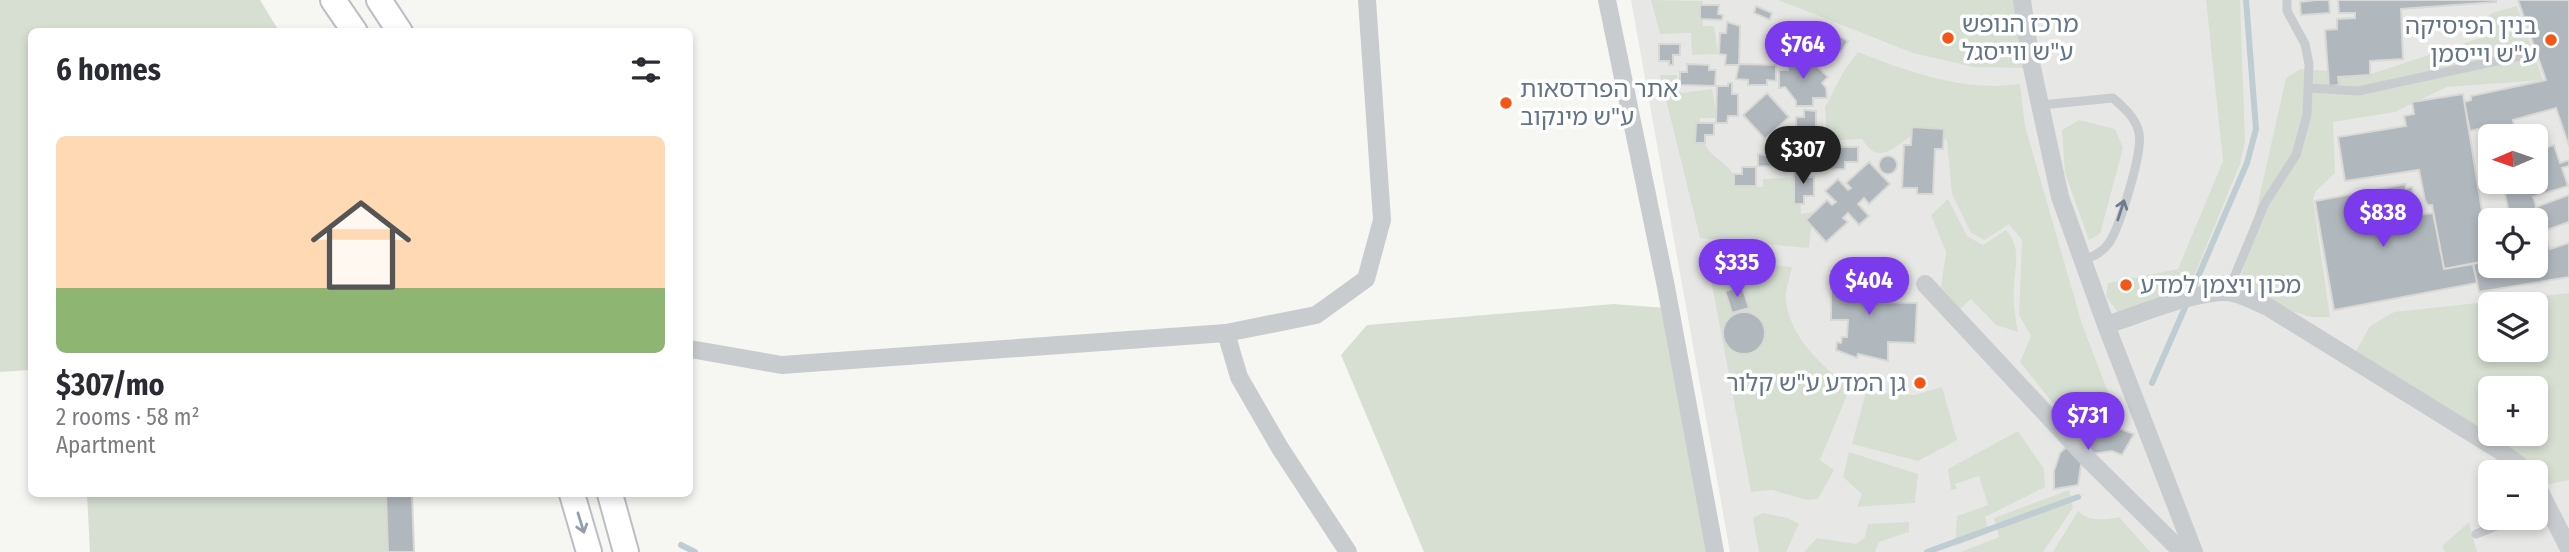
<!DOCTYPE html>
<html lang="en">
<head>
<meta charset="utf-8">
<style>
  body { margin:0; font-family:"Fira Sans Condensed","Noto Sans Hebrew",sans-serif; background:#f7f7f7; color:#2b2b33; height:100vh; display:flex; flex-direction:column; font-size:26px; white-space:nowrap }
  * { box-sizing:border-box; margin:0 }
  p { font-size:23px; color:#7c7c81 }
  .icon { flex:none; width:38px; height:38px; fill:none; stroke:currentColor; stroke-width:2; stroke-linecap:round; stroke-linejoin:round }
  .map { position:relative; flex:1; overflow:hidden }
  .panel { position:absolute; left:28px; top:28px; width:665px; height:469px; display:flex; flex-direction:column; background:#fff; border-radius:10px; box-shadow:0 4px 10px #0003 }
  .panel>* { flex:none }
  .needle { width:46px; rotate:268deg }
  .fabs { position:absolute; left:2478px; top:124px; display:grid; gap:14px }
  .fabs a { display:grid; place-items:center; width:70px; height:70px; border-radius:10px; background:#fff; box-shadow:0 4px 10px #0003; font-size:35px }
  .price { position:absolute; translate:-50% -60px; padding:0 16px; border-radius:24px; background:#7c3aed; color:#fff; font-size:23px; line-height:46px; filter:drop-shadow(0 2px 4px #0008) }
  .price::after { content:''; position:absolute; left:50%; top:42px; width:21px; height:16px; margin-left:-10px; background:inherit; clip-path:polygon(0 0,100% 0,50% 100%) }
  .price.active { background:#222; color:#fff }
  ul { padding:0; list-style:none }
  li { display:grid; align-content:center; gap:14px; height:371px; padding:0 28px }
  li span { display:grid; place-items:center; height:217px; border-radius:10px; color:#555 }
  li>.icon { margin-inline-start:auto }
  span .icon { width:126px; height:126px; fill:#fffc; stroke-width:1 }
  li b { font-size:30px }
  h2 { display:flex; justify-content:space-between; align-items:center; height:84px; padding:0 28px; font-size:30px }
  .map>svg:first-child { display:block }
</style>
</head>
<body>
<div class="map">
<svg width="2569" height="552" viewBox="0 0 2569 552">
  <rect width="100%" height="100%" fill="#f6f7f3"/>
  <path fill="#e7e8e6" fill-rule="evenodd" d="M1631,0H2569V552H1730ZM2490,136H2536V182H2490ZM2490,220H2536V266H2490ZM2490,304H2536V350H2490ZM2490,388H2536V434H2490ZM2490,472H2536V518H2490Z"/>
  <g fill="#d7dfd3" fill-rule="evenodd">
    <polygon points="0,0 260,0 279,31 32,32 31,370 0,372"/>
    <polygon points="1651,0 1703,1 1703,26 1714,26 1718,54 1692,55 1691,33 1660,34"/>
    <polygon points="1778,0 2015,0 2025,68 1973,67 1913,53"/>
    <polygon points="2206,0 2240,0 2245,141 2240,164 2185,298 2122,318 2106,296 2108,283 2178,269 2223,161"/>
    <polygon points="2517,6 2543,80 2447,87 2395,112 2333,122 2335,173 2316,191 2313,199 2330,317 2311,317 2242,296 2240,283 2286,78 2300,69 2371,74 2483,37 2479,23 2492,13"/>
    <path d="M1858,52C1909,72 1964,92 2020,84L2025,126L2082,324L2121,426L2084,425L2074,430L2020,362L2031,336L2019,315L2022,240L2009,224L1985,240L1971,233L1952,194L1947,141L1936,129C1929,130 1919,130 1914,134C1896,145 1879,168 1862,139L1827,141L1825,107L1845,69Z"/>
    <path d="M1660,75H1677L1676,89L1682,93L1712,89L1717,118H1700C1700,163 1726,152 1740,186L1763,187V179L1800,177L1801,214L1813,212L1809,248L1700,238Z"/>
    <polygon points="2079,120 2115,129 2123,148 2100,234 2089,240 2065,173 2062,130"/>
    <path d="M1948,199L1967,236L1983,245L2006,230C2022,248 2015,265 2014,287C2013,302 2015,317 2018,332L1996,325L1971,299L1960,309L1941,287L1946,252L1931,215Z"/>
    <path d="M1707,258L1792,267C1790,277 1785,290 1786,300C1790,338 1822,366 1850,388L1820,460L1834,470L1818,499L1807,500L1772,490L1751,492Z"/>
    <path d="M2569,293V480L2536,487V472H2516L2356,351L2370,326L2394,312ZM2490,304H2536V350H2490ZM2490,388H2536V434H2490Z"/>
    <polygon points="1614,304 1666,308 1708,552 1424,552 1341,355 1367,325"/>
    <polygon points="1942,387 1957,440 1918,461 1852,444 1866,392 1914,395"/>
    <polygon points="2018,431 2044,469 2045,487 1985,517 1989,533 1955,546 1957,516 1988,505 1979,476 1955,484 1957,489 1951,490 1948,469"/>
    <polygon points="1849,452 1918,474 1915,503 1857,507 1862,494 1843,477"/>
    <polygon points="2069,490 2073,508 2043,552 1961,552 1999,537 1994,518"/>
    <polygon points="87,494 386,494 388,552 90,552"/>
    <path d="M2078,511C2090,522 2104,520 2119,517L2150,552H2053Z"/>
    <polygon points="1763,513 1788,518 1799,524 1786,552 1759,552 1753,518"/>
    <polygon points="1909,522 1909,532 1879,542 1875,552 1804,552 1817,538 1856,544 1865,537 1868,524"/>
    <polygon points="2469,522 2477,552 2445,552 2442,546"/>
  </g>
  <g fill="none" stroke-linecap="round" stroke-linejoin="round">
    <g stroke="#bfccd1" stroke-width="6">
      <polyline points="2191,293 2247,163 2256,129 2246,0"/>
      <polyline points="2152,383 2187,303"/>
      <polyline points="681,545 695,552"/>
      <polyline points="1927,552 2078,497"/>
    </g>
  </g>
  <g fill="#b0b7bd" stroke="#d8d8d5" stroke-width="2">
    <polygon points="2316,0 2329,0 2330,13 2301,15 2300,2"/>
    <polygon points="2338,0 2496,0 2496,2 2401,9 2403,59 2370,61 2370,75 2338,77 2339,85 2329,86 2325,30 2337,29 2337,19 2355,18 2355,13 2339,13"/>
    <polygon points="2518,0 2569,0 2569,146 2556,108 2513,120 2514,125 2483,134 2482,128 2470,131 2464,102 2471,100 2471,96 2546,80"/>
    <polygon points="1700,5 1719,5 1718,14 1723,15 1722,20 1700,19"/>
    <polygon points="1756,6 1772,13 1770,20 1754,13"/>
    <polygon points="1727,22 1740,26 1739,65 1725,65 1726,55 1719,54 1720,33 1726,33"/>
    <polygon points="1834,33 1848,41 1841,52 1828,44"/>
    <polygon points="1659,44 1680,44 1680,55 1673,55 1673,65 1669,65 1669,61 1659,61"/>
    <polygon points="1788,56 1798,57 1803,62 1808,57 1828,77 1822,83 1826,88 1827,98 1813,98 1813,106 1796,106 1796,101 1785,87 1779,88 1779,70 1788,70"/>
    <polygon points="1687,64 1709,65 1709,70 1716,70 1715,86 1680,85 1680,72 1687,72"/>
    <polygon points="1739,64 1776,65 1776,81 1767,80 1767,85 1748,85 1748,80 1736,79"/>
    <polygon points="1728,83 1732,83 1732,94 1738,94 1738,116 1728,116 1727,123 1716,123 1717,86 1728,86"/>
    <polygon points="1767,93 1789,117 1765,139 1743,115"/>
    <polygon points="2463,94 2490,260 2444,269 2432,205 2428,205 2425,200 2419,170 2345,181 2338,137 2406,126 2404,116 2414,114 2412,102"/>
    <polygon points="1804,110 1816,111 1816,146 1802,149 1802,139 1796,139 1796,117 1804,117"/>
    <polygon points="1696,123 1714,123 1714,135 1705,135 1705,143 1695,143"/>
    <polygon points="1912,127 1944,129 1943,149 1935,149 1933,194 1917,194 1917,188 1902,188 1904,145 1911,145"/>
    <polygon points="2554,145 2560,163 2569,160 2569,166 2562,168 2568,186 2533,197 2550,249 2569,243 2569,277 2479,292 2473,264 2490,260 2490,266 2536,266 2536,220 2510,220 2503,182 2536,182 2536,151"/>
    <polygon points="1765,146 1786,146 1786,154 1794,154 1793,167 1758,166 1758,154 1765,155"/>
    <polygon points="1817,147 1858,147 1858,162 1845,162 1845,169 1824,170 1824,158 1817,158"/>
    <circle cx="1888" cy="165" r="9"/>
    <polygon points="1869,162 1890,184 1869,204 1864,198 1858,204 1869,216 1859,225 1848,213 1843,218 1848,222 1826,242 1806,220 1827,200 1832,205 1836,202 1825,191 1838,179 1848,190 1851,188 1846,183"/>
    <polygon points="1742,167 1756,167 1756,186 1734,186 1734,174 1742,174"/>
    <polygon points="1794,169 1806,169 1806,177 1814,177 1814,196 1804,196 1804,204 1794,204"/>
    <polygon points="2405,184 2406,188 2412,187 2416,207 2411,208 2412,216 2433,213 2444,269 2473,264 2477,283 2334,310 2315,201"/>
    <polygon points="2569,195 2569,222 2544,231 2536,207"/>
    <polygon points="1831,271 1865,273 1865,277 1871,277 1869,297 1877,298 1876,302 1917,303 1915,343 1888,342 1888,361 1858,354 1857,358 1836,350 1837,342 1841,343 1842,337 1847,337 1848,320 1831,320"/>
    <polygon points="1742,286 1749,308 1732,313 1725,291"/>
    <circle cx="1744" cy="333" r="21"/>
    <polygon points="2098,427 2116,427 2134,434 2122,455 2112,451 2092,454 2081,465 2078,485 2054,489 2054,471 2060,453 2081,433"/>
    <polygon points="386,494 412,494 414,552 388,552"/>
  </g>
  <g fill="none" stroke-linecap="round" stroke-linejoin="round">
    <g stroke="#babfc4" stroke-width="28">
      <g id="secondary">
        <polyline points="333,0 355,32"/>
        <polyline points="379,0 400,32"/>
        <polyline points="572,494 589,552"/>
        <polyline points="610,494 626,552"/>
      </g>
    </g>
    <g stroke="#c9cccf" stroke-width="9">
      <polyline points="2309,88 2358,91 2520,56"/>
      <path d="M2041,105L2113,98C2124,108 2136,118 2139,133C2143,152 2120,226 2109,243C2102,253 2093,256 2082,261"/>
      <polyline points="2228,292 2265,203 2296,155 2307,115 2309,64 2305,44 2287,11 2287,0"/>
      <polyline points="2476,534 2516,518"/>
    </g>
    <g stroke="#c9cccf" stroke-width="18">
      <polyline points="1607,0 1666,287 1715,552"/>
      <polyline points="2022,0 2031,63 2060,197 2106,325 2194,552"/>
      <polyline points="1925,284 2090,461 2182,552"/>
      <path d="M2106,325C2136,316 2197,290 2227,292C2241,293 2255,302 2268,307L2499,450L2528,472"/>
      <polyline points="1226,333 1239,377 1280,448 1348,552"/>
      <polyline points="690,349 782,365 1226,333 1316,315 1366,279 1382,220 1367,0"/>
      <polyline points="2536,484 2569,549"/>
    </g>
    <use href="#secondary" stroke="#fff" stroke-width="24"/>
  </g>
  <defs><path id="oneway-shaft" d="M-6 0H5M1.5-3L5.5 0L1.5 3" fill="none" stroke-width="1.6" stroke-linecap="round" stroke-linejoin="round" transform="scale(1.75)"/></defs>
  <use stroke="#6d7d8e" href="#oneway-shaft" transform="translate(2121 210) rotate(-72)"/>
  <use stroke="#929eab" href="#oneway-shaft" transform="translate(581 523) rotate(73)"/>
  <g fill="#f35616" stroke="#fff" stroke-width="2.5">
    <circle cx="1948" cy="38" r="7"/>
    <circle cx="2551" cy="40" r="7"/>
    <circle cx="1506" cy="103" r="7"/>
    <circle cx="2126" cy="285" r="7"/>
    <circle cx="1920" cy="383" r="7"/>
  </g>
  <g text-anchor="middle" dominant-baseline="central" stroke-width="7" stroke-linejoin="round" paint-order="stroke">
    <g font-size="24" fill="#637487" stroke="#fff" text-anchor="start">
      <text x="1962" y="24">מרכז הנופש<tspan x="1962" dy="28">ע"ש ווייסגל</tspan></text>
      <text x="2537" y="26" text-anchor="end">בנין הפיסיקה<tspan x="2537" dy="28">ע"ש וייסמן</tspan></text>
      <text x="1520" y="89">אתר הפרדסאות<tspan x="1520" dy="28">ע"ש מינקוב</tspan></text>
      <text x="2140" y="285">מכון ויצמן למדע</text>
      <text x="1906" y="383" text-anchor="end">גן המדע ע"ש קלור</text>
    </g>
  </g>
</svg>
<div class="fabs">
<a><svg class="needle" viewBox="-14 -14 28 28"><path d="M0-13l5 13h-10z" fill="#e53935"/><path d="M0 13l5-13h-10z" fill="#7c7c81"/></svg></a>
<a><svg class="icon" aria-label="locate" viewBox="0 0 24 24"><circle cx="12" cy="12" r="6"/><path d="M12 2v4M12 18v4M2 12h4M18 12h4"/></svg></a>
<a><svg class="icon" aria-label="layers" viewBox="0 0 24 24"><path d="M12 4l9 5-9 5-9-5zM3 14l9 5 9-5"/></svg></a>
<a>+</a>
<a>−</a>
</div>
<b class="price" style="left:1803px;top:81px">$764</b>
<b class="price active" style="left:1803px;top:186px">$307</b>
<b class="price" style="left:2383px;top:249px">$838</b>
<b class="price" style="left:1737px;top:299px">$335</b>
<b class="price" style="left:1869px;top:317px">$404</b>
<b class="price" style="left:2088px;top:452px">$731</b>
<section class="panel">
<h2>6 homes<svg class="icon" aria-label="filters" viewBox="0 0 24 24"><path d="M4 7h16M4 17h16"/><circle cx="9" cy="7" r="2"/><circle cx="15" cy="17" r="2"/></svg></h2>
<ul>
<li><span style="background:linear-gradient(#ffd9b3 70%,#8fb573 0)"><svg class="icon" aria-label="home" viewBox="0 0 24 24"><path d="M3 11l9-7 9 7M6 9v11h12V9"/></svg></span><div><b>$307/mo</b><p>2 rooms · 58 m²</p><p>Apartment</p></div></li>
</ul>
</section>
</div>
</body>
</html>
